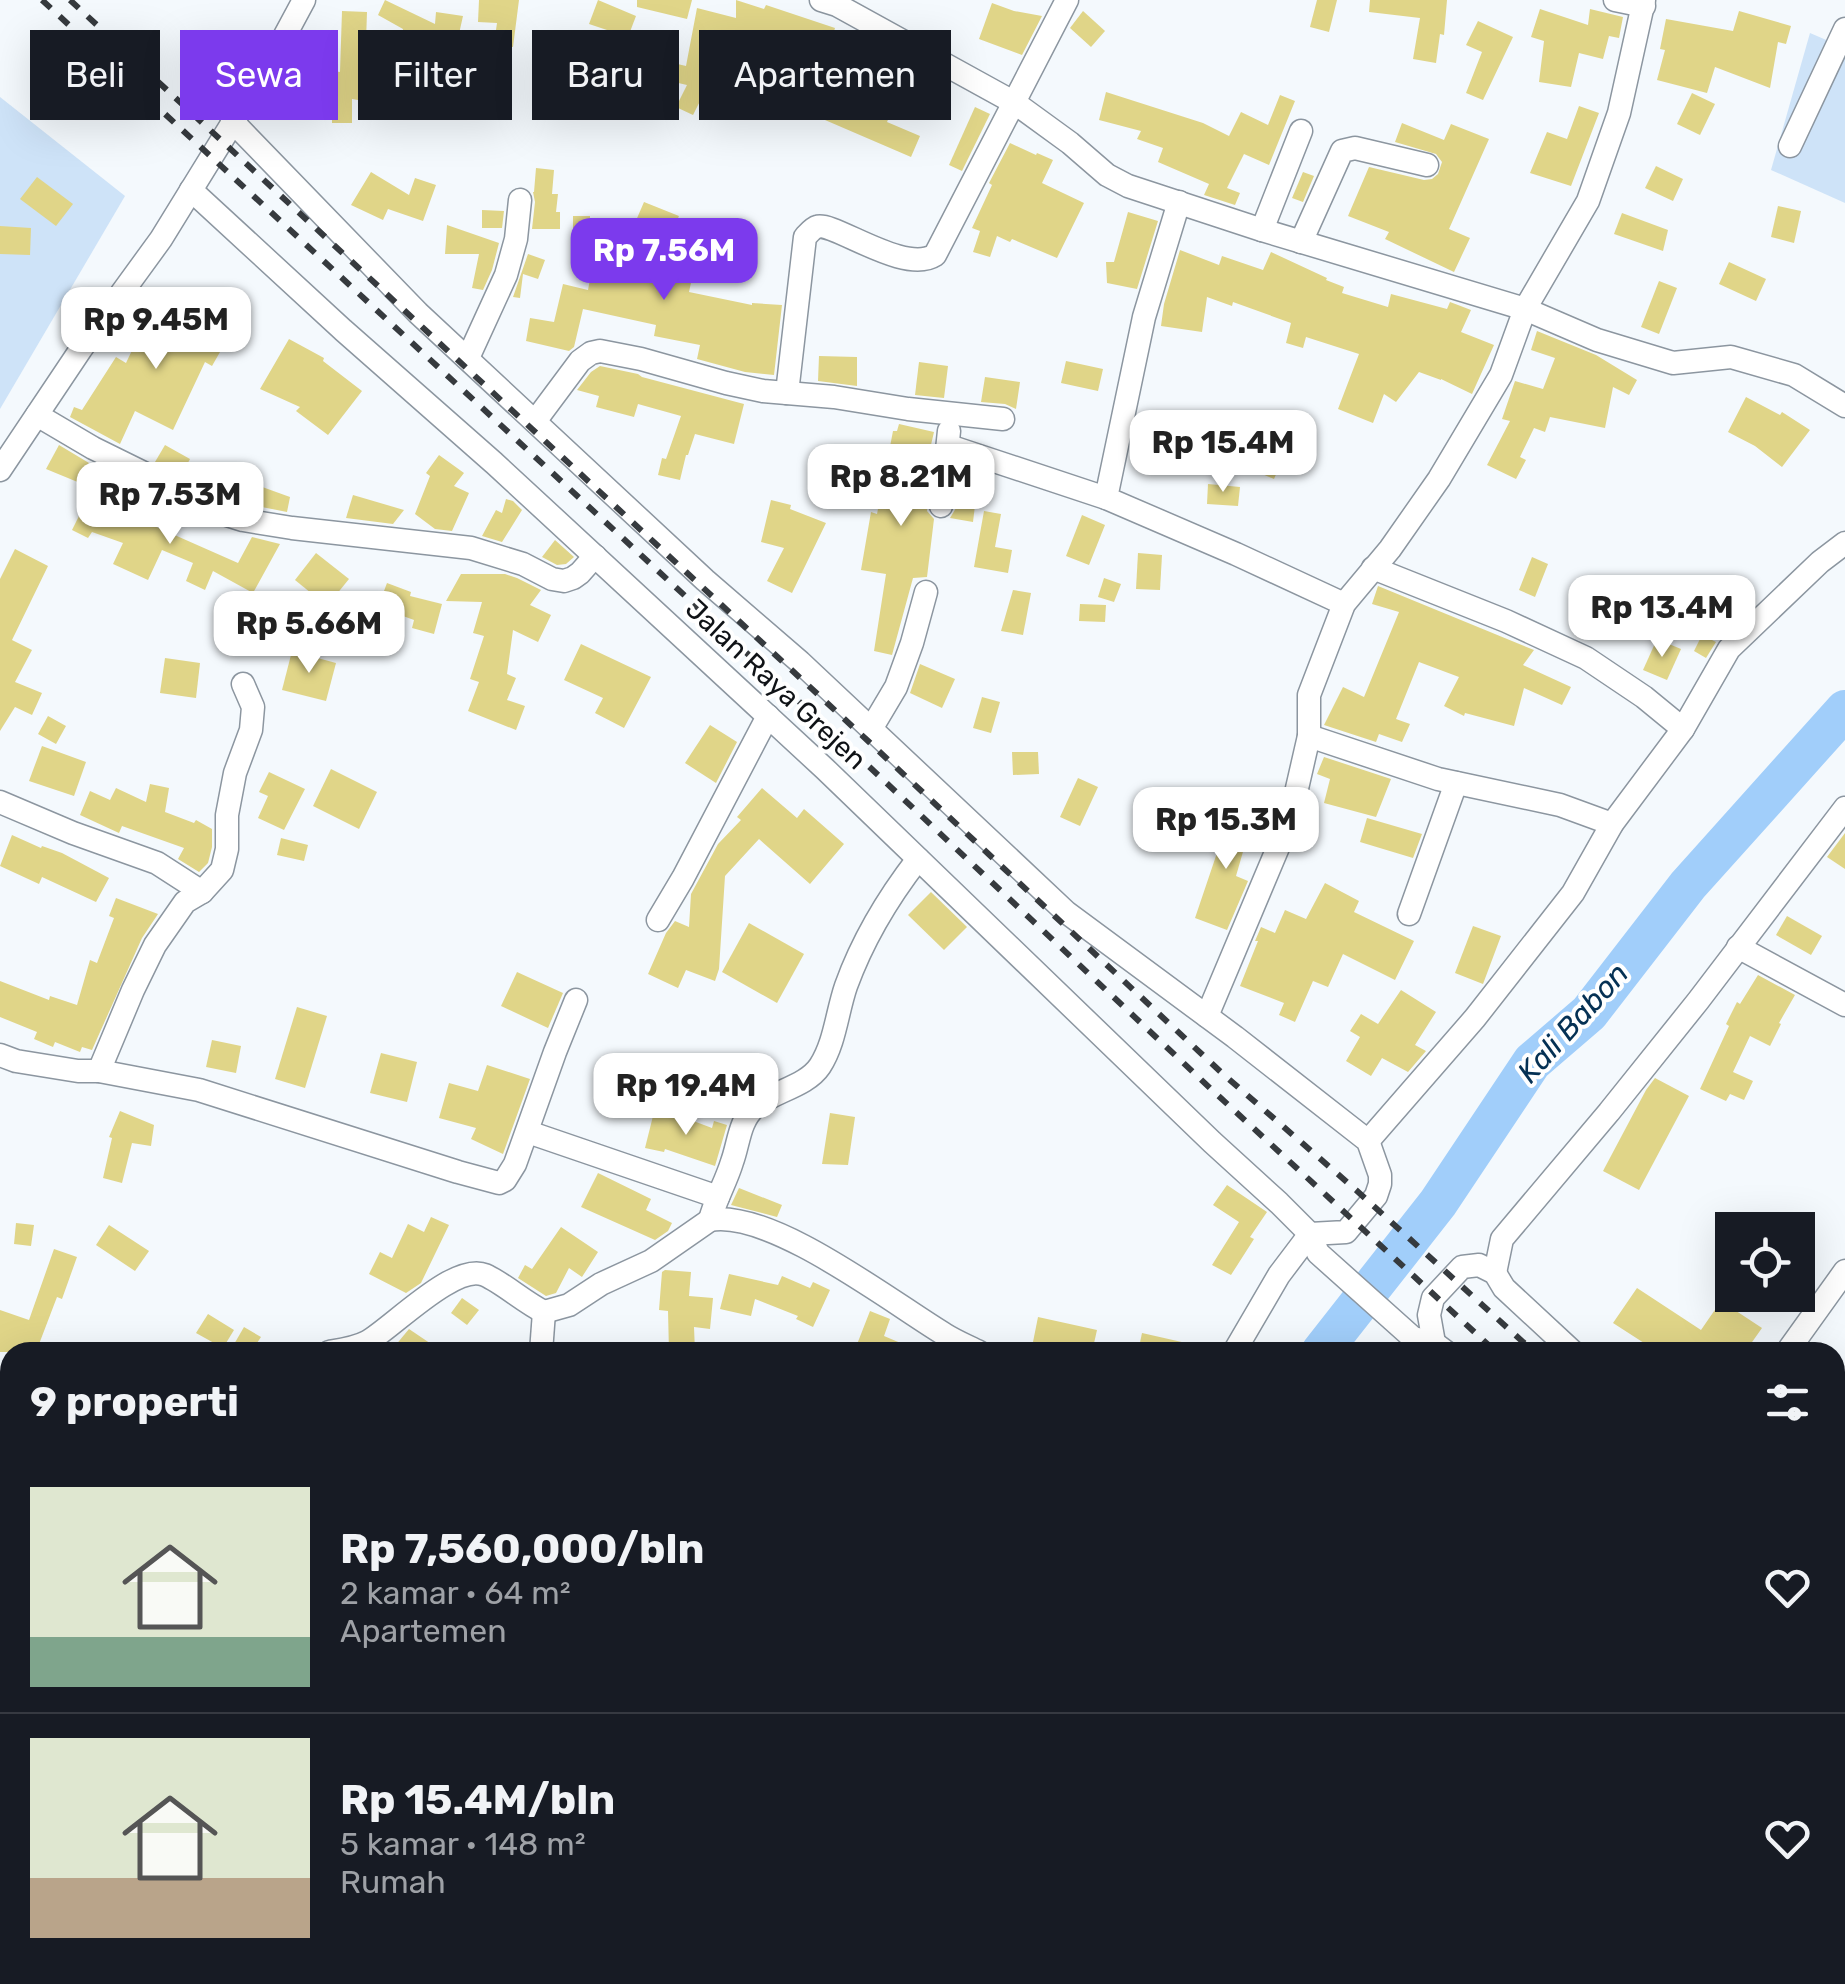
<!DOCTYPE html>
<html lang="id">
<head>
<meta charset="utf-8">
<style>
  body { margin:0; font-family:Rubik,sans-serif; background:#20242c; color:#f1f3f6; height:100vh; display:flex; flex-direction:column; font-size:38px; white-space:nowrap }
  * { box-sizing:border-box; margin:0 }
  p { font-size:32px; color:#9ea1a6 }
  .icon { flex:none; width:55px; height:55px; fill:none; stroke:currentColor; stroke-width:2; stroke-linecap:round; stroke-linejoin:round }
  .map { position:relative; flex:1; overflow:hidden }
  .sheet { position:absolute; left:0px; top:1342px; width:1845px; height:642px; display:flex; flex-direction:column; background:#171b24; border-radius:30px 30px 0 0; box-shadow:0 10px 40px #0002 }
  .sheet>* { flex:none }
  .hud { position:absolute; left:30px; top:30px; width:1000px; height:90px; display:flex; gap:20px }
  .buttons { position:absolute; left:1715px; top:1212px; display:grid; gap:20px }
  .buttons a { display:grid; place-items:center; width:100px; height:100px; border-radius:0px; background:#171b24; box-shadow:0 10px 40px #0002; font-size:50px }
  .price { position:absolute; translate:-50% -85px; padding:0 22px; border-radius:20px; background:#fff; color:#222; font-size:32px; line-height:65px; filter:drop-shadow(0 2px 5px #0008) }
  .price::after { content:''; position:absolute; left:50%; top:60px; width:30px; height:22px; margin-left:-15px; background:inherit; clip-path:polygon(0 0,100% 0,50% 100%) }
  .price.current { background:#7c3aed; color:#fff }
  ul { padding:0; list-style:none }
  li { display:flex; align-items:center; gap:30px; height:250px; padding:0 30px }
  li+li { border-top:2px solid #363941 }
  li span { display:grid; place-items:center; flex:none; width:280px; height:200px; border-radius:0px; color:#555 }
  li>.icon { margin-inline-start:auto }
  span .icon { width:120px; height:120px; fill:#fffc; stroke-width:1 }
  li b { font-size:42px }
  h2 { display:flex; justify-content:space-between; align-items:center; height:120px; padding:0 30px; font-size:42px }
  .pill { padding:0 35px; border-radius:0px; background:#171b24; box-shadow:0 10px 40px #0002; font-size:35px; line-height:90px }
  .pill.current { background:#7c3aed; color:#fff }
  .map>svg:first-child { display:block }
</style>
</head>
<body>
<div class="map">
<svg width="1845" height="1984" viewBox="0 0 1845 1984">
  <rect width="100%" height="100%" fill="#f4f9fd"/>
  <g fill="#cee3f8">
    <polygon points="1810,33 1845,48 1845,203 1771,170"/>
    <polygon points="0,97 125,196 0,409"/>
  </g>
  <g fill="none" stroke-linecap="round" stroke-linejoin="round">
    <g stroke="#a1cefa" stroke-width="40">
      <polyline points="1321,1352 1438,1203 1532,1062 1589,1013 1688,885 1845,710"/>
      <polyline points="993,1984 1001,1975"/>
    </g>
  </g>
  <g fill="#e0d588">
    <polygon points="385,0 435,24 436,12 463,16 454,56 508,56 508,74 447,73 446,81 428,77 429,72 397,67 403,29 378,15"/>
    <polygon points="479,0 519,0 513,47 494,44 497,23 478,22"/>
    <polygon points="598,0 636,16 628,37 589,24"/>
    <polygon points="637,0 692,0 687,19 637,7"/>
    <polygon points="736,0 764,9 766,5 835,28 830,44 907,77 887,122 920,136 911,157 818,117 827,97 793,91 756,77 755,112 732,111 735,32 693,115 676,107 687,85 648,76 652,58 686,66 697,8 736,18"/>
    <polygon points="1317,0 1337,0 1329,32 1310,27"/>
    <polygon points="1370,0 1447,0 1444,35 1440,34 1436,63 1413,59 1420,18 1369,12"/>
    <polygon points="992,3 1014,11 1042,16 1022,55 979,39"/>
    <polygon points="1540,9 1588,25 1590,9 1623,17 1619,38 1609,36 1603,59 1579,53 1571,87 1539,82 1544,41 1531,37"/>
    <polygon points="342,11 367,12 364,101 352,99 352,123 332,123 332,118 264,106 266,98 273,86 306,92 310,67 340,72"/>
    <polygon points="1083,11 1105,31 1091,47 1070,28"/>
    <polygon points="1739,11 1791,26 1786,44 1778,42 1770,88 1715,67 1707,93 1657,80 1665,50 1660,49 1666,19 1733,31"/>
    <polygon points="1478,21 1513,37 1483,100 1466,93 1482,52 1466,45"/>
    <polygon points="565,72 586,77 580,104 558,99"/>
    <polygon points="1106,92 1203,123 1229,136 1241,112 1268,125 1280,95 1295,101 1269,165 1244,154 1227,188 1240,193 1235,205 1204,195 1209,184 1158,162 1163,148 1137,139 1141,131 1099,120"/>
    <polygon points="1692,93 1715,104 1700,135 1677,124"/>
    <polygon points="1579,106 1599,113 1571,186 1530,173 1547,132 1567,139"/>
    <polygon points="975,107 990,114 962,171 949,165"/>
    <polygon points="1402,123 1444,140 1451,124 1489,139 1449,229 1470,238 1454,272 1385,239 1389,232 1348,216 1369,167 1424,180 1432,179 1438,174 1442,162 1436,154 1395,142"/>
    <polygon points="1010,143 1036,155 1037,153 1053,160 1042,183 1084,203 1057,258 1012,239 1010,242 997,236 990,257 973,252 980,231 972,228 992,185 989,183"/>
    <polygon points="1656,166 1683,179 1673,201 1645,188"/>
    <polygon points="536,168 554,170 552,194 558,194 556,212 560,212 560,229 532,229 535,202 533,192 534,192"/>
    <polygon points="371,172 409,195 415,178 436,185 423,221 388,209 383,220 351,205"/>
    <polygon points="1303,172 1314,176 1303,202 1292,198"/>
    <polygon points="37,177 73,204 56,226 20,199"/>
    <polygon points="644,202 679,216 656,270 692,278 689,292 752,305 752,303 782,305 774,375 745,372 697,359 700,345 654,336 656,325 583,309 574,347 569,351 526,341 530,318 554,322 563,284 588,290 597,241 625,246"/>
    <polygon points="1778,206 1801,211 1794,243 1771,237"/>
    <polygon points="482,210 504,211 502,228 482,228"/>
    <polygon points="1128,212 1158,221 1137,289 1107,283 1106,262 1114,262"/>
    <polygon points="1622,213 1668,230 1663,251 1614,234"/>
    <rect x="573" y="216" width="17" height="20"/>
    <polygon points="447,225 499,243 492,270 483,290 472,288 479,254 445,254"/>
    <polygon points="0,226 31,228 30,255 0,254"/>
    <polygon points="1180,250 1219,265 1222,256 1263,270 1271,252 1327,278 1326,280 1344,287 1342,293 1388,307 1391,294 1447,309 1450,302 1458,305 1471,310 1461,332 1494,345 1472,394 1441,379 1441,380 1419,372 1396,402 1384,394 1373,423 1338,409 1359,354 1306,337 1303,348 1286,343 1291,323 1233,302 1232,306 1207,297 1202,332 1161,326 1164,304"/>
    <polygon points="528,254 545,260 538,279 523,274 520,298 513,297"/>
    <polygon points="1729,262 1766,279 1756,301 1719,284"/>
    <polygon points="1659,281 1677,288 1659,334 1641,327"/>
    <polygon points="190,289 212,304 205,314 232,331 212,366 205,362 173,430 135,411 120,444 70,417 74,407 82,410 116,357 126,363 145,323 161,330"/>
    <polygon points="1537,331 1596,355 1637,380 1629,395 1613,387 1605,428 1550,417 1545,432 1534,428 1520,457 1526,460 1516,479 1487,465 1510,421 1502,419 1515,381 1543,389 1555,358 1531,350"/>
    <polygon points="289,339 324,358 323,361 362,391 328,435 296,411 300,407 260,389"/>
    <polygon points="819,356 857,357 857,386 818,381"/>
    <polygon points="1066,361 1103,369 1098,391 1061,383"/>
    <polygon points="919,362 948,366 944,398 915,395"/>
    <polygon points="600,366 638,374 642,377 744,404 734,444 695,434 688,455 686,455 680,480 658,475 662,458 666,459 681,416 638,404 634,417 596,407 599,396 577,390 591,372"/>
    <polygon points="985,377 1020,382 1016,409 1005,404 981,402"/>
    <polygon points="1746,397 1780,415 1782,412 1810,430 1782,467 1755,446 1728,432"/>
    <polygon points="899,424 934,432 926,466 930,466 927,511 934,519 927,577 913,578 892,655 874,651 886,574 861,570 871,512 877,514 893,431 897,431"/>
    <polygon points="59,445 89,463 80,483 46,469"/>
    <polygon points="165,445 190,459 181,476 155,462"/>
    <polygon points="1259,454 1281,463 1274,479 1253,470"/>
    <polygon points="439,455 464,473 454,486 469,493 452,531 435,529 415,514 430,476 426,473"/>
    <polygon points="960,468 979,472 973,522 950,518 956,508"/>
    <polygon points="240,479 290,497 287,512 232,501"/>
    <polygon points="1208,484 1240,487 1238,506 1207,504"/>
    <polygon points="90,494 111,505 112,501 129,508 127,514 238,563 252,537 280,544 253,593 213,571 205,590 186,581 193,563 162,550 148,580 113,564 123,543 92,532 88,538 72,530"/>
    <polygon points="353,495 404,510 393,524 346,518"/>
    <polygon points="506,499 513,501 522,510 502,542 482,536 496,510 502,513"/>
    <polygon points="771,500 791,505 790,509 826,523 792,593 767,581 784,548 761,542"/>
    <polygon points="984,511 1001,514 995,547 1012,550 1008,573 974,567"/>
    <polygon points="1082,515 1105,525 1089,565 1066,556"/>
    <polygon points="555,540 574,557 566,564 557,565 542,557"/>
    <polygon points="15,549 48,566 12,640 32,650 15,682 42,693 32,715 15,707 0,731 0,579"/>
    <polygon points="316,553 349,579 327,606 295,580"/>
    <polygon points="1138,553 1162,555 1160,590 1136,589"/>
    <polygon points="1532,557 1548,564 1535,597 1519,590"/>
    <polygon points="461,574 505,574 517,578 541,590 530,605 551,615 538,642 513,630 507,674 516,678 507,700 525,706 516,730 468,711 479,682 470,679 484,636 473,633 482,602 446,601"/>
    <polygon points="1104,578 1121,584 1114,602 1098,597"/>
    <polygon points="387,583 411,592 410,596 442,604 434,634 412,628 414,620 378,607"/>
    <polygon points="1378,586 1534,650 1523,665 1571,687 1562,705 1524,688 1514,726 1465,713 1464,716 1444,706 1459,677 1419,662 1396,719 1410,724 1402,742 1379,734 1376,742 1324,725 1343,687 1364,697 1399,612 1372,604"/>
    <polygon points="1013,590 1031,593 1023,635 1001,631"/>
    <polygon points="1080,604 1106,605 1105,622 1079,621"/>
    <polygon points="1702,635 1716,642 1706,658 1694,651"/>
    <polygon points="1657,639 1681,649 1667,680 1643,670"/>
    <polygon points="581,644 651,677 624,728 595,713 603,698 564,680"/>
    <polygon points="292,651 336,663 326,701 282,690"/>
    <polygon points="165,658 200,663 196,698 160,693"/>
    <polygon points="920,664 955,679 942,708 910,693"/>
    <polygon points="982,697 1000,702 991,733 973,728"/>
    <polygon points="48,716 66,726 56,744 38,734"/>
    <polygon points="710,725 737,742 716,783 685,763"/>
    <polygon points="42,746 86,762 74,796 29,781"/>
    <polygon points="1012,752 1038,752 1039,774 1013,775"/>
    <polygon points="1324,757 1391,779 1376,817 1324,803 1330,779 1317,774"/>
    <polygon points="331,769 377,792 359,829 313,806"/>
    <polygon points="269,772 305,789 284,830 258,818 268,796 259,792"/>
    <polygon points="1078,778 1098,787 1080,826 1060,817"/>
    <polygon points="150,784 169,788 165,812 194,823 196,820 212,829 212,847 208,863 199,872 178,859 184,848 122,826 119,833 80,815 90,791 110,800 116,788 146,802"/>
    <polygon points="762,788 797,818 804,809 844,844 810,884 759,839 725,876 719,969 715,981 686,970 678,988 648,974 666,933 675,921 689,927 691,894 718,844 741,820 737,817"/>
    <polygon points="1226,809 1253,817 1236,876 1248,881 1227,930 1195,918 1218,850 1214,849"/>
    <polygon points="1367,818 1422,834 1413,858 1360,842"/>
    <polygon points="1845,833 1845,869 1827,857"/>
    <polygon points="12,835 41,848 42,846 62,853 109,878 96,902 42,877 39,884 0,866"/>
    <polygon points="281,838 308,845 304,861 277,855"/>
    <polygon points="1325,883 1359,901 1354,912 1414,941 1395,980 1343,954 1328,987 1313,981 1295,1022 1279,1015 1284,1003 1240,986 1258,941 1255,941 1261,927 1275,933 1285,910 1306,919"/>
    <polygon points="931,892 967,927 944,950 908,915"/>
    <polygon points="116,898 158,914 142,938 92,1050 82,1047 80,1052 55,1042 53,1047 34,1039 37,1032 0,1017 0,981 49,1000 50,996 77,1005 90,960 97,963 114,918 109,916"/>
    <polygon points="1787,916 1822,936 1811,955 1776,935"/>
    <polygon points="749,923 804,954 777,1003 722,972"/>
    <polygon points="1473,926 1501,936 1483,984 1455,973"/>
    <polygon points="517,972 563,993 548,1028 501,1006"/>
    <polygon points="1758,975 1795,995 1779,1023 1781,1024 1770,1046 1750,1036 1733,1072 1753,1081 1744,1100 1730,1094 1726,1101 1700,1089 1729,1026 1726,1024 1737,1002 1740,1004"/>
    <polygon points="1401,990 1436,1012 1415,1045 1426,1051 1408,1072 1382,1058 1371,1076 1346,1061 1360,1037 1350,1031 1361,1014 1378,1024"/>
    <polygon points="297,1007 327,1016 305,1088 275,1079"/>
    <polygon points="212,1040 241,1046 236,1073 206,1067"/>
    <polygon points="381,1053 417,1062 407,1102 370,1093"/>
    <polygon points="487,1065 530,1079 503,1154 471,1139 476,1128 439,1118 449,1083 478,1091"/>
    <polygon points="1655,1078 1689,1096 1639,1190 1603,1171 1646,1090"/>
    <polygon points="120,1111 154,1125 151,1146 132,1143 122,1183 103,1178 112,1138 109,1137"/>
    <polygon points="654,1112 688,1119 712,1128 714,1121 727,1125 715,1166 665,1149 664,1152 645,1148"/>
    <polygon points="830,1113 855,1117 848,1165 822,1164"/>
    <polygon points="598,1173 651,1199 646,1210 672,1223 668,1231 655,1240 581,1207"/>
    <polygon points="1227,1185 1267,1212 1250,1237 1254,1239 1231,1275 1212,1265 1239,1222 1213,1205"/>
    <polygon points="739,1188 782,1205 777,1217 731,1205"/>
    <polygon points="431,1217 449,1225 421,1283 406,1293 369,1274 380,1252 392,1258 408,1224 424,1232"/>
    <polygon points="16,1223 34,1225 31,1246 14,1244"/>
    <polygon points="109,1225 149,1251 135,1271 96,1245"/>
    <polygon points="561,1227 598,1252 582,1277 569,1268 556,1293 546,1296 518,1278 525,1265 532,1269"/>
    <polygon points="54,1249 77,1257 62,1299 57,1297 36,1352 0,1352 0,1310 29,1320"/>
    <polygon points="665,1270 691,1272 689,1296 713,1298 710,1329 694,1327 695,1352 669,1352 668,1311 659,1310 662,1272"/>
    <polygon points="729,1274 778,1285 782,1276 810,1288 813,1282 830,1290 813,1327 796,1319 798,1316 755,1299 751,1316 720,1309"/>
    <polygon points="1637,1288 1701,1330 1721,1301 1762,1328 1745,1352 1658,1352 1613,1323"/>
    <polygon points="462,1298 479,1310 467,1325 451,1313"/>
    <polygon points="870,1311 890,1319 884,1336 922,1352 854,1352"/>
    <polygon points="208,1314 234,1330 223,1348 196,1333"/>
    <polygon points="1038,1317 1097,1330 1092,1352 1031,1352"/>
    <polygon points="244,1327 261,1337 251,1352 243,1352 233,1346"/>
    <polygon points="409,1329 443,1352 390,1352"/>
    <polygon points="1142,1333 1195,1345 1194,1352 1138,1352"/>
  </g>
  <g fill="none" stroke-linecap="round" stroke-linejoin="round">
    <g stroke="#8c96a0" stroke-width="25">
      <g id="minor">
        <polyline points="821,0 837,5 1015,103 1070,143 1107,175 1128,186 1262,230 1525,309 1597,340 1673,363 1731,357 1794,375 1845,406"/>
        <polyline points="1615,0 1644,6"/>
        <polyline points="232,121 418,313 705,580 800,662 1066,912 1235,1037 1368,1141 1380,1175 1380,1184 1376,1196 1346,1232 1310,1234"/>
        <polyline points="1790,146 1845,29"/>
        <polyline points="191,190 343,330 494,463 825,769 1212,1142 1279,1203 1310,1234 1318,1253 1413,1338 1434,1343 1446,1352"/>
        <polyline points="1179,202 1144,317 1106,498 1236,554 1344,604"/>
        <polyline points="1262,230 1301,131"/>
        <polyline points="1301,242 1342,151 1355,148 1427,165"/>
        <polyline points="468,358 506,275 516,239 520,200"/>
        <path d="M787,393L805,237C808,234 813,228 817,227C833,221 904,275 935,255L1067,0"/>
        <polyline points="37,415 93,448 164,483 208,509 243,520 292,528 471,548 523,564 552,579 564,581 573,578 580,573 595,556"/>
        <polyline points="536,420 580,361 591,353 600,351 641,359 726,383 763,391 834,397 908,409 1003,419"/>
        <polyline points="949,446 1106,498"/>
        <polyline points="0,470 81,349 161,239 275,54 304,0"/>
        <polyline points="941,506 949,431"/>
        <polyline points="1373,568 1506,621 1586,658 1644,697 1683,729"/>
        <polyline points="871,729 896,687 912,643 926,592"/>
        <polyline points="1309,736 1438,779 1560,805 1612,824"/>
        <polyline points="0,802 73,833 157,863 202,892"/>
        <polyline points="1409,914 1456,783"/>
        <polyline points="658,920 683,878 768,716"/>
        <polyline points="1738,947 1845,1005"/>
        <polyline points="1207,1016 1290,819 1309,736 1309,695 1344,604 1390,549 1439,479 1501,375 1525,309 1588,201 1619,113 1644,0"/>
        <polyline points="0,1055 16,1061 78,1071 99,1071 199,1090 458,1172 499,1183 505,1180 515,1164 555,1052 576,1000"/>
        <polyline points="99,1071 133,990 155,945 185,902 202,892 222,870 227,849 227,815 235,773 251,730 253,707 243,684"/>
        <polyline points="528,1132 718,1197"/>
        <polyline points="1368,1141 1475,1018 1573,893 1612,824 1683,729 1729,649 1820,562 1845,543"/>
        <path d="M710,1220C715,1200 726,1182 732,1162C739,1143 739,1121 755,1107C773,1091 806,1087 820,1066C835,1043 837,1012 846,986C863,939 887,899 918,859"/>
        <polyline points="1495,1273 1502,1239 1609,1112 1698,1001 1845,808"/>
        <path d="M329,1352C341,1350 356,1348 367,1342C392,1328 455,1262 485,1275C503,1283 524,1302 544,1312L569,1305L601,1284L651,1261L710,1220C771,1209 891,1302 944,1334C955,1341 967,1346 979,1352"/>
        <polyline points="541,1352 544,1312"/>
        <polyline points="1234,1352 1279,1275 1310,1234"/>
        <polyline points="1427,1352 1434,1343 1429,1315 1433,1298 1462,1267 1479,1265 1495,1273 1504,1288 1573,1352"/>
        <polyline points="1787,1352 1845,1271"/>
        <polyline points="0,1625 10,1608"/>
        <polyline points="1835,1716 1845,1726"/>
        <polyline points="0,1943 10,1950"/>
        <polyline points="61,1975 85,1984"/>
        <polyline points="1237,1975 1257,1984"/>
        <polyline points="834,1984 843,1975"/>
        <polyline points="1089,1984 1100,1975"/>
        <polyline points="1290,1984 1295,1975"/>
      </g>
    </g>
    <use href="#minor" stroke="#fff" stroke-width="22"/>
    <g stroke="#363a3e" stroke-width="6" stroke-dasharray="12 12" stroke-linecap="butt">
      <polyline points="42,0 860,758 1211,1089 1496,1352"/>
      <polyline points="70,0 867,740 1223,1074 1356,1190 1534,1352"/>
      <polyline points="1835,1631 1845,1640"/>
      <polyline points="1835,1663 1845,1672"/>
    </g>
  </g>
  <g text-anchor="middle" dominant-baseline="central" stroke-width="8" stroke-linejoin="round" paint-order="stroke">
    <g font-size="28" fill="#0f1216" stroke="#fff">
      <text transform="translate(776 684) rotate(43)">Jalan Raya Grejen</text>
    </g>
    <g font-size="30" font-style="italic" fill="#053154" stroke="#fff">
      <text transform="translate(1573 1023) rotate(-48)">Kali Babon</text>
    </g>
  </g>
</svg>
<div class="buttons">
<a><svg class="icon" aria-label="locate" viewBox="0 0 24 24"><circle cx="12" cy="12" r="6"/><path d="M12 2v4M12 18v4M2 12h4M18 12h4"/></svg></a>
</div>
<b class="price current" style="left:664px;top:303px">Rp 7.56M</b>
<b class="price" style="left:156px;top:372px">Rp 9.45M</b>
<b class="price" style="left:1223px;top:495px">Rp 15.4M</b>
<b class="price" style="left:901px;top:529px">Rp 8.21M</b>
<b class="price" style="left:170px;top:547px">Rp 7.53M</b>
<b class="price" style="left:1662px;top:660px">Rp 13.4M</b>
<b class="price" style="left:309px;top:676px">Rp 5.66M</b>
<b class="price" style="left:1226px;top:872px">Rp 15.3M</b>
<b class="price" style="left:686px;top:1138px">Rp 19.4M</b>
<div class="hud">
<a class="pill">Beli</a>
<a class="pill current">Sewa</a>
<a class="pill">Filter</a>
<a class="pill">Baru</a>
<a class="pill">Apartemen</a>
</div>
<section class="sheet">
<h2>9 properti<svg class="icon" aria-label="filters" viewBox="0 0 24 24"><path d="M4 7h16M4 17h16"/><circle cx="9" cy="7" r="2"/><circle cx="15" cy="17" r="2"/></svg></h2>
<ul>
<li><span style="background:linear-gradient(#dfe7d0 75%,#7fa58c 0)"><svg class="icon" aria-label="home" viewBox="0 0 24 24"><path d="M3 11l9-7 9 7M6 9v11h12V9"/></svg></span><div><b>Rp 7,560,000/bln</b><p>2 kamar · 64 m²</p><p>Apartemen</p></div><svg class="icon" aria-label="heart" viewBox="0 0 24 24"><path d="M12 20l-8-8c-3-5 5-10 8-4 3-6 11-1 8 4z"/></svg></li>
<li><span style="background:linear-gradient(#dfe7d0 70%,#b9a48a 0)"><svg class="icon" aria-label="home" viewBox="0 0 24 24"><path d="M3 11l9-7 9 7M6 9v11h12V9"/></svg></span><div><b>Rp 15.4M/bln</b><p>5 kamar · 148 m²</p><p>Rumah</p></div><svg class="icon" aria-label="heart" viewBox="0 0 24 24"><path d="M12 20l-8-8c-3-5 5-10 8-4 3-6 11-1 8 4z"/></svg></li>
</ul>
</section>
</div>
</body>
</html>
